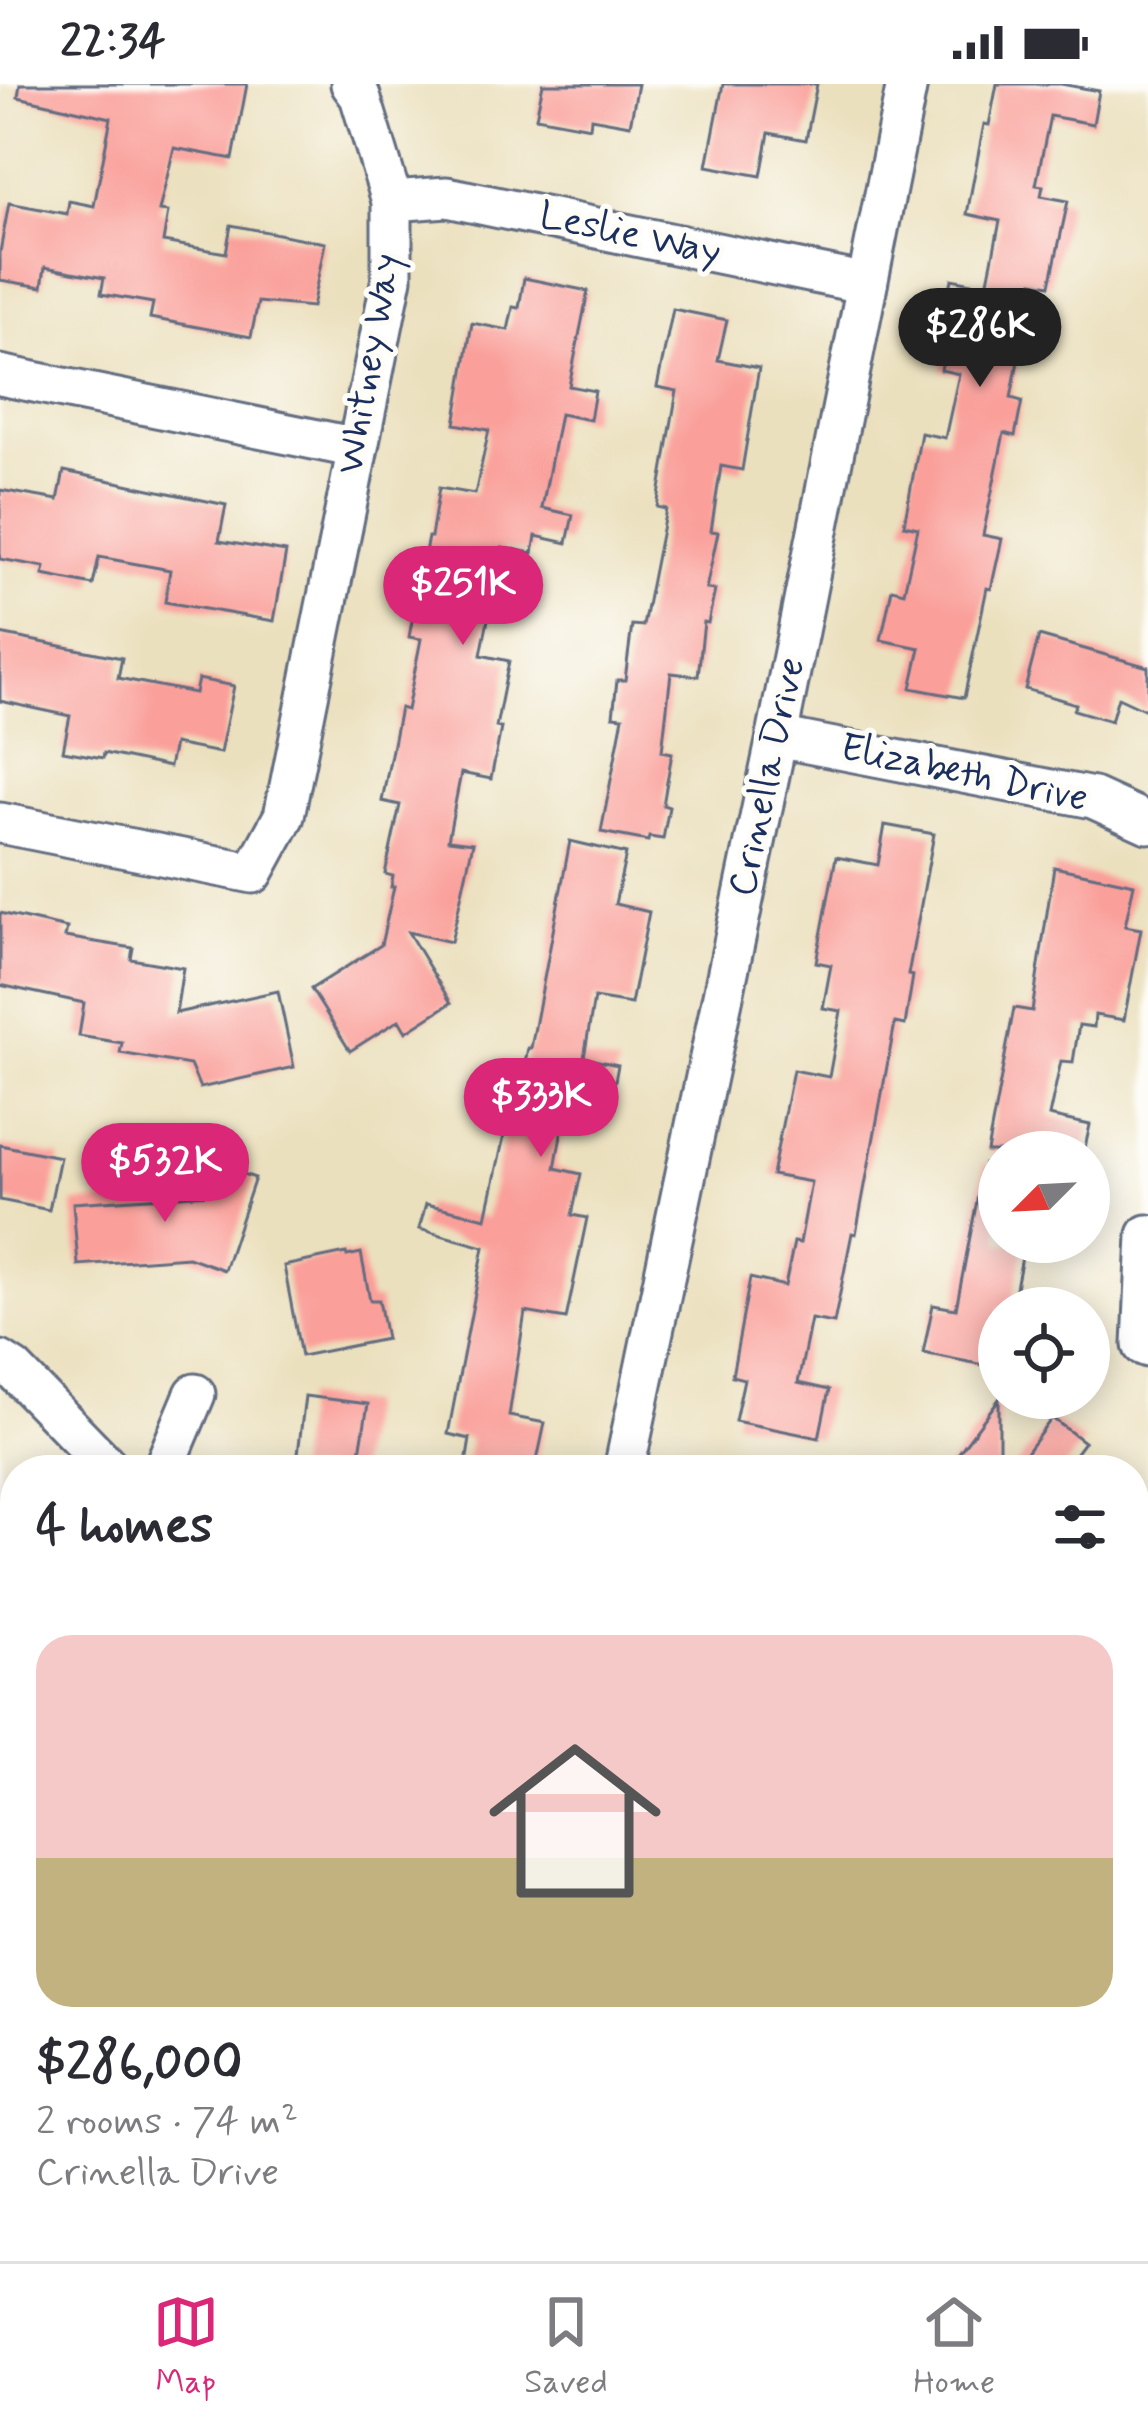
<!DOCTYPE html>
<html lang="en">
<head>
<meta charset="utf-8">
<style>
  body { margin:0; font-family:Mynerve,sans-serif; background:#f7f7f7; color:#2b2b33; height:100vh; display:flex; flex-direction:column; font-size:45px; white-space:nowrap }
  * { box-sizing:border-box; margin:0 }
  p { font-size:39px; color:#7c7c81 }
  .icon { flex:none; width:66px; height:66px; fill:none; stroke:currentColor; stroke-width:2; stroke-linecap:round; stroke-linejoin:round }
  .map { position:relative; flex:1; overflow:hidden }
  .panel { position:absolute; left:0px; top:1371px; width:1149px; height:807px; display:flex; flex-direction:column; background:#fff; border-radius:48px 48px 0 0; box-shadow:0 6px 30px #0003 }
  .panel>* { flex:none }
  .needle { width:78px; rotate:246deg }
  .buttons { position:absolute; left:978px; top:1047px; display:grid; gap:24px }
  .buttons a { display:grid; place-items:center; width:132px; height:132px; border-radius:50%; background:#fff; box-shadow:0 6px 30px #0003; font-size:60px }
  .price { position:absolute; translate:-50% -102px; padding:0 27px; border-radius:42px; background:#db2777; color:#fff; font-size:39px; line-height:78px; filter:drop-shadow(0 3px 6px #0008) }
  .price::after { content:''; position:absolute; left:50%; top:72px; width:36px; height:27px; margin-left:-18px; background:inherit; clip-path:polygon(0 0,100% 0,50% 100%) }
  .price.on { background:#222; color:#fff }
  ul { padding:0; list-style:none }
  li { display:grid; align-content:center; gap:24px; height:636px; padding:0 36px }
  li+li { border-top:3px solid #e1e1e2 }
  li span { display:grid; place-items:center; height:372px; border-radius:36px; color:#555 }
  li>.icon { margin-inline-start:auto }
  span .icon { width:216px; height:216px; fill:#fffc; stroke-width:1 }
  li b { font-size:51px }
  h2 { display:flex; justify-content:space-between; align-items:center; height:144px; padding:0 36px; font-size:51px }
  .status { display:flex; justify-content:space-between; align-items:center; height:84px; padding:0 60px; background:#fff; direction:ltr }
  .status svg { height:33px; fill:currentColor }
  .dock { display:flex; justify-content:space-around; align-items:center; height:168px; border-top:3px solid #e1e1e2; background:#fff; font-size:33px; color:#7c7c81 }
  .dock a { display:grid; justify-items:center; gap:6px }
  .dock .on { color:#db2777 }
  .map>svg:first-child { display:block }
</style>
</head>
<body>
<div class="status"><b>22:34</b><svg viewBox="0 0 49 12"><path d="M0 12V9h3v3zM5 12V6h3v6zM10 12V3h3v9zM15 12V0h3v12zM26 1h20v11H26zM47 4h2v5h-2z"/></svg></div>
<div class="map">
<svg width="1148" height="2177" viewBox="0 0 1148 2177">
  <rect width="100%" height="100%" fill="#fdfcf7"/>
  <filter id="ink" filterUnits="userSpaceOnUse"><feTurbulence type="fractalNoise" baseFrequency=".00833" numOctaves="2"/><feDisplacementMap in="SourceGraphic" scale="24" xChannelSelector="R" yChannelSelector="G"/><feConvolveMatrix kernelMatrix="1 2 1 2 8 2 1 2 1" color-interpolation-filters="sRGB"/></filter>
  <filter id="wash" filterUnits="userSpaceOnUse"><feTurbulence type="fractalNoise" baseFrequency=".004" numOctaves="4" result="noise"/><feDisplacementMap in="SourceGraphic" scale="48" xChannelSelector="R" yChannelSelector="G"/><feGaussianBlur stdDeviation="2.7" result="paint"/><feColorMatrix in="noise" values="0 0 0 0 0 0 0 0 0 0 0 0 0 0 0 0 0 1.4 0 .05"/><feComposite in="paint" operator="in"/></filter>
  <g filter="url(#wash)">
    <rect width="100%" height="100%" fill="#ebe0be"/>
    <polygon fill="#92d38a" stroke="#568174" stroke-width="3" points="15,1699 15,2163 224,2163 221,2177 0,2177 0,1716"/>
    <g id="blocks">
      <g fill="#fa9f9a">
        <polygon points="20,0 247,0 233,75 174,64 159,127 168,128 163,158 226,169 231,141 325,159 312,223 258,218 251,253 150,234 153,219 101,210 104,194 45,183 42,203 0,196 0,168 9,119 67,130 69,117 94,122 111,34 18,13"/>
        <polygon points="543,0 638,0 630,41 591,34 590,43 536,33"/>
        <polygon points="723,0 817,0 806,56 769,49 761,92 707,82"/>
        <polygon points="997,0 1061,0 1099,7 1093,40 1050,32 1036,101 1043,102 1041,112 1068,117 1050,201 1033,198 1011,314 1022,317 1015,352 1004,349 983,451 1002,455 991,505 987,504 964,614 911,604 920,564 881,556 892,505 904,508 918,444 904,441 921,349 945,354 959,290 941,286 951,230 945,229 952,195 987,202 1000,137 967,130 984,40 989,41"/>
        <polygon points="524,194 588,207 569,302 595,307 590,336 560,330 542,424 573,431 567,459 536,452 533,469 502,464 481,571 509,577 496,643 501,644 491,695 461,689 448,756 473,759 451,858 408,848 451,919 406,948 399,936 350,967 311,905 381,861 394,803 391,803 393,792 385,790 400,721 382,717 400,624 407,626 421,555 409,553 428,453 431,453 439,404 475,410 489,346 455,340 472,239 508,246 513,223 519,224"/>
        <polygon points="673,225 727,236 718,276 759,284 742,386 721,382 711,447 718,448 706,505 715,506 708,539 704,538 698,592 671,589 662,667 672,669 663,721 669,723 663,755 649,753 648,757 601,748 623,633 613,632 617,596 625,596 632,541 643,542 666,425 657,423 677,307 657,303"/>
        <polygon points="64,387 226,421 219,457 286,468 274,537 165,518 170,486 99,473 93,501 43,491 45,483 0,475 0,406 58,416"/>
        <polygon points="0,550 122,574 118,594 195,609 198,595 234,602 220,669 174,660 169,683 104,669 103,674 63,667 70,632 0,617"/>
        <polygon points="1039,552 1148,583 1148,627 1118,613 1111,637 1074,626 1076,620 1025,605"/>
        <polygon points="885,741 934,750 908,891 913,892 905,941 895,939 856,1150 852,1149 834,1239 811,1235 798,1299 829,1306 819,1354 735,1337 744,1295 732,1292 750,1194 785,1202 794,1158 800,1159 811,1098 772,1091 793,986 829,993 841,927 823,924 831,881 816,878 836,773 878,781"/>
        <polygon points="570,757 626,770 615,820 649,828 631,920 594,914 584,974 618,981 610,1023 578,1016 576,1024 566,1023 555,1084 581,1090 572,1131 587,1134 566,1235 525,1228 509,1332 545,1339 535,1386 465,1386 470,1355 448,1350 484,1163 419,1145 426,1120 486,1134 504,1052 493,1050 501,1010 518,1013 528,964 531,964"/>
        <polygon points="1054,783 1134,800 1125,842 1141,845 1124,936 1095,931 1094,943 1079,941 1073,978 1061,977 1049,1032 1090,1041 1084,1068 987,1068 1014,924 1032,927"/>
        <polygon points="0,829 67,844 65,853 133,864 131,875 183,884 176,929 278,907 294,983 200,1004 190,981 120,969 122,959 79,952 84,919 0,901"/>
        <polygon points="0,1061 60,1073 49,1126 0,1116"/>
        <polygon points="984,1080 999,1081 999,1158 1025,1158 1012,1224 999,1224 999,1284 923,1269 933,1221 956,1225"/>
        <polygon points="220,1082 255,1094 224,1186 188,1173 78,1181 73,1119 210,1110"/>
        <polygon points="346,1169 347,1172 361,1169 370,1216 379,1216 386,1255 301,1272 284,1182"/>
        <polygon points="305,1312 368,1320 357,1386 296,1386"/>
        <polygon points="999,1315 999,1386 946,1386"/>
        <polygon points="1052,1334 1084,1358 1063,1386 1013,1386"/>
      </g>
    </g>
  </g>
  <g filter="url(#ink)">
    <use href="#blocks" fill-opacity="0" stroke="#646d80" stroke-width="3"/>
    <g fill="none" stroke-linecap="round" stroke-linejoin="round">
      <g stroke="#646d80" stroke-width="45">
        <g id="street">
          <polyline points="392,117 447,113 867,200"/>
          <polyline points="0,291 357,364"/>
          <polyline points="777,653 1093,714 1148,739"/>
          <polyline points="0,739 253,789 284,732 392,194 392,117 360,12 351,0"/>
          <polyline points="1148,1151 1143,1261 1148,1263"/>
          <polyline points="0,1277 14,1286 111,1386"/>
          <polyline points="163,1386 195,1310"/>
          <polyline points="624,1386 777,653 907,0"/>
          <polyline points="0,1621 15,1602"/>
          <polyline points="1134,1740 1148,1743"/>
          <polyline points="924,2163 993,2177"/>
          <polyline points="466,2177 469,2163"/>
        </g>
      </g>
      <g stroke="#646d80" stroke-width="8" stroke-dasharray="3 9" stroke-linecap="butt">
        <polyline points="5,1704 15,1731"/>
        <polyline points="141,2177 147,2163"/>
      </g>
      <use href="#street" stroke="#fff" stroke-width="39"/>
    </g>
  </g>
  <g text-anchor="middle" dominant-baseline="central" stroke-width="10" stroke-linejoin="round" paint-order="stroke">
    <g font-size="39" fill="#1b2f5e" stroke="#fdfcf7">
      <text transform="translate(630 151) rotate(12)">Leslie Way</text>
      <text transform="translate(370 280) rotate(-80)">Whitney Way</text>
      <text transform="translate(964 690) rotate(12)">Elizabeth Drive</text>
      <text transform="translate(768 693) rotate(-78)">Crinella Drive</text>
    </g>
  </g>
</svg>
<div class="buttons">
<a><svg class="needle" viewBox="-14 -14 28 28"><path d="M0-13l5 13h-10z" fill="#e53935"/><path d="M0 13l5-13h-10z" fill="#7c7c81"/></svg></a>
<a><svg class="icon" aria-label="locate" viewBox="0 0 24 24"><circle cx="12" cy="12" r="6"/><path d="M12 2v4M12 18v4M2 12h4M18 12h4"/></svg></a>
</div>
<b class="price on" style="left:980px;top:306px">$286K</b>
<b class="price" style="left:463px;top:564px">$251K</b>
<b class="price" style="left:541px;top:1076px">$333K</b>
<b class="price" style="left:165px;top:1141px">$532K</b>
<section class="panel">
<h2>4 homes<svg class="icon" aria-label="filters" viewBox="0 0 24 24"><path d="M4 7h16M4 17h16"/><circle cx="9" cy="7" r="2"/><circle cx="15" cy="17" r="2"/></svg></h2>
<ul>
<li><span style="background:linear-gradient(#f6c9c9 60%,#c2b280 0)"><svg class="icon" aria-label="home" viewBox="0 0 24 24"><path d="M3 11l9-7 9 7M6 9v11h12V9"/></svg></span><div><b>$286,000</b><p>2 rooms · 74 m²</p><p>Crinella Drive</p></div></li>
</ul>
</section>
</div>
<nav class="dock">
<a class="on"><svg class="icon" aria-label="map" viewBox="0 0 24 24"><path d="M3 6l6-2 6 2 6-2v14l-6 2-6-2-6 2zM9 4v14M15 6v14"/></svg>Map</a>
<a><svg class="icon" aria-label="saved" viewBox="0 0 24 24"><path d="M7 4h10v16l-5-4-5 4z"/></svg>Saved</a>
<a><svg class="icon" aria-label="home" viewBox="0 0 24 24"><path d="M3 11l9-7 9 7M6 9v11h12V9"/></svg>Home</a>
</nav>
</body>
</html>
